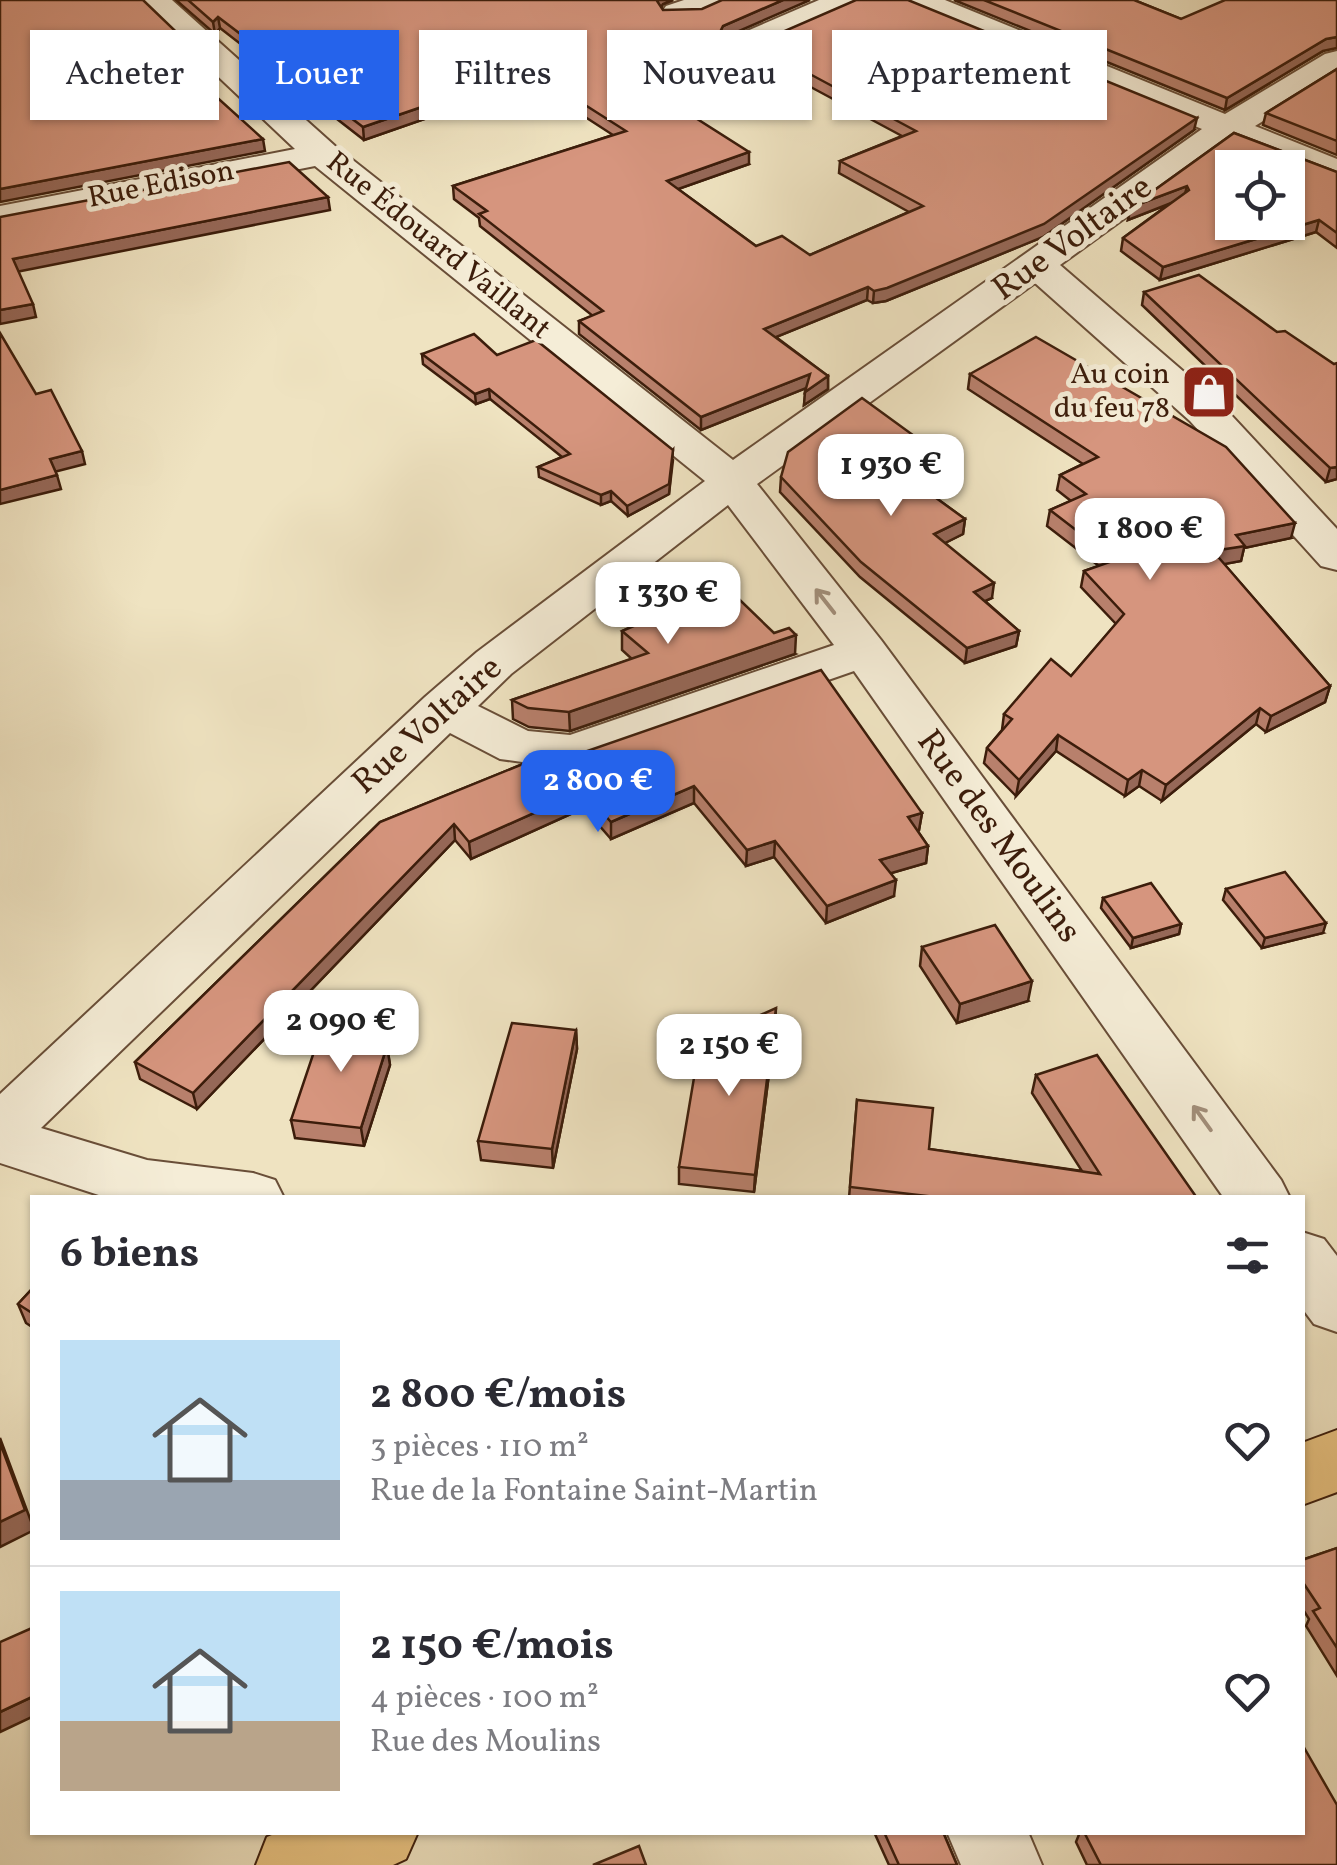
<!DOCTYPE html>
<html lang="fr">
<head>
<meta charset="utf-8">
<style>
  body { margin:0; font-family:Vollkorn,serif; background:#f7f7f7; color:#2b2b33; height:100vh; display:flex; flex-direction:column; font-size:38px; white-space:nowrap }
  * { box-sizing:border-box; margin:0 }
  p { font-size:32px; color:#7c7c81 }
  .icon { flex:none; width:55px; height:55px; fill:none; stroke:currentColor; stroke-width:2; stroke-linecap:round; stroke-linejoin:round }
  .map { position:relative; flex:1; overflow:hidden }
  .panel { position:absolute; left:30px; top:1195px; width:1275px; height:640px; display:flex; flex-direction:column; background:#fff; border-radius:0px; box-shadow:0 2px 8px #0004 }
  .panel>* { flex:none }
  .banner { position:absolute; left:30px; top:30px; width:1278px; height:90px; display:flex; gap:20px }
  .tools { position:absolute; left:1215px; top:150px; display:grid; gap:20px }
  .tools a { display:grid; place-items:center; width:90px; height:90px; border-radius:0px; background:#fff; box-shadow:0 2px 8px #0004; font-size:50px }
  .price { position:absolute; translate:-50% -85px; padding:0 22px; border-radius:20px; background:#fff; color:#222; font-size:32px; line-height:65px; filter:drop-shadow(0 2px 5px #0008) }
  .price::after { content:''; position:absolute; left:50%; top:60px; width:30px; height:22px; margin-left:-15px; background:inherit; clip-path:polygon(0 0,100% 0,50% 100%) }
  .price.selected { background:#2563eb; color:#fff }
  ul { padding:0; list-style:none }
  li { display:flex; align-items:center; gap:30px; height:250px; padding:0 30px }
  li+li { border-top:2px solid #e1e1e2 }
  li span { display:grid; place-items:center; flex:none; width:280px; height:200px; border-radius:0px; color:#555 }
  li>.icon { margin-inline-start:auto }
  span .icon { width:120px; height:120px; fill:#fffc; stroke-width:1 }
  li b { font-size:42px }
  h2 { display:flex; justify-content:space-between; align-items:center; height:120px; padding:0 30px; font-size:42px }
  .pill { padding:0 35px; border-radius:0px; background:#fff; box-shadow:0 2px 8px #0004; font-size:35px; line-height:90px }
  .pill.selected { background:#2563eb; color:#fff }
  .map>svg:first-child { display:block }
</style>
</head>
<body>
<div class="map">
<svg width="1337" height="1865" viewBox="0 0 1337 1865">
  <rect width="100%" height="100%" fill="#efe3c1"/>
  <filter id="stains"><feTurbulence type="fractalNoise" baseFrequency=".002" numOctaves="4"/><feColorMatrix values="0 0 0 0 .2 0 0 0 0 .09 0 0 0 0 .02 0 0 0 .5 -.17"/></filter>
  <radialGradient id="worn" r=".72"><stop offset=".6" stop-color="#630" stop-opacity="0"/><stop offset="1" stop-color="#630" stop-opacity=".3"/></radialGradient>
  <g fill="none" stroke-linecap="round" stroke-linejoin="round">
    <g stroke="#694e38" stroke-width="4">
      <g id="minor">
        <path d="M137,0H172L335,146L733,460L1202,129L906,7L901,0H945L1225,114L1325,54L1337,51V75L1255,126L1337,159V183L1231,141L1060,265L1220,403L1337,529V570L1321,566L1190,421L1035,283L757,484L881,640L1281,1180L1290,1198H1224L854,671L573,769L500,759L450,733L41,1128L147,1160L253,1173L275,1180L284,1198H108L0,1163V1094L425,697L477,652L705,481L315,166L0,228V206L295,149ZM728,505L834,645L570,735L528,731L478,706L511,674Z"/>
        <path d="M684,0H731C719,15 684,24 666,20L661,13L666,6Z"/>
        <polygon points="819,0 862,0 857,7 748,55 724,55 720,48 724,41"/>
        <polygon points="1302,1232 1324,1239 1337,1256 1337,1332 1314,1324 1302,1308"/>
        <polygon points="947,1832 1028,1832 1042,1865 961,1865"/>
      </g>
    </g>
    <g stroke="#3c1d0b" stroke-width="4">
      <g id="major">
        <polygon points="1337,1430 1337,1492 1302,1505 1302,1443"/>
        <polygon points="279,1832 418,1832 406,1859 393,1865 256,1865 267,1837"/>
      </g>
    </g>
    <use href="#minor" fill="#f5edd7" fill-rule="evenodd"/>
    <use href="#major" fill="#e8c280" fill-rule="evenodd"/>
  </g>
  <g fill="#b8806c" stroke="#3c1d0b" stroke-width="2.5" fill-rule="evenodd">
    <path d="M176,0H673L663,4L661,7L663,10L723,38L720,42L724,47L1194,130L1043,237L886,301L873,303L867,300L776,337L828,376V389L804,405L806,388L701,430L579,334V321L593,316L480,226L479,218L454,199L453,186L613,135L531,82L364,140L220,28L215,34ZM792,77L902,136L840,161L839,173L909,212L810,255L756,246L678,189L749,164L692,116Z"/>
    <polygon points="954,0 1134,0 1181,19 1323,51 1225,110"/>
    <polygon points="1337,69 1337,155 1263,125 1266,113"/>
    <polygon points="1234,133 1337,172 1337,248 1316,232 1160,280 1121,251 1123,238 1169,204 1128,220 1131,207"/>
    <polygon points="1144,292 1277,332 1337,479 1326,482 1142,305"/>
    <polygon points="422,354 497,355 673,460 669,494 628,516 611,501 601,505 539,477 538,467 562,457 490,399 476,404 423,364"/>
    <polygon points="970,374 1291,538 1244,548 1241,561 1224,564 1330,686 1325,702 1266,732 1256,724 1162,801 1139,786 1125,796 1056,751 1016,796 984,763 987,748 1002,730 1004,714 1071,676 1116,624 1081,587 1084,571 1099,566 1047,526 1050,510 1071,501 1057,490 1060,475 1083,464 968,389"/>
    <polygon points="928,446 926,461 903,474 965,519 963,534 945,543 992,598 985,601 1019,631 1016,646 965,663 860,577 780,492 781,477"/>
    <polygon points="647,606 795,654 570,731 529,727 513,719 512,700 632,659 622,650 622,631 647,620"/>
    <polygon points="550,753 922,813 919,830 917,830 928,846 926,863 891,873 894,896 826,923 774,857 746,866 694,803 611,839 584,808 471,859 455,840 197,1109 140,1079 135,1062 380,822"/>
    <polygon points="1226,889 1323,933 1262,948 1223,900"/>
    <polygon points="1103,898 1181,924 1179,934 1131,948 1101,908"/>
    <polygon points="922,947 1028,1001 957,1023 920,966"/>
    <polygon points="775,1026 754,1192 679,1184 679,1167"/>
    <polygon points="576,1030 577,1049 553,1168 481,1160 478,1141"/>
    <polygon points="383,1044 383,1046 387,1046 390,1065 364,1146 295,1138 291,1120"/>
    <polygon points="1036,1075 1197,1198 849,1198 857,1100 929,1149 1082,1171 1032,1093"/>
    <polygon points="32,1289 32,1327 26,1323 18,1304"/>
    <polygon points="1337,1548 1337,1676 1306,1626 1309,1619 1302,1608 1302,1560"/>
    <polygon points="874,1832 943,1832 957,1865 889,1865"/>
    <polygon points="1080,1832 1302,1832 1337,1865 1087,1865 1076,1842"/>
  </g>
  <g fill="#966858" stroke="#3c1d0b" stroke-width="2.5">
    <polygon points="658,0 673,0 663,4 657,13"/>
    <polygon points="783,0 810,0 723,38 717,50 717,38 723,26"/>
    <polygon points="218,17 220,28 215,34 213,22"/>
    <polygon points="1337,37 1337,48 1323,51 1225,110 1227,98 1326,39"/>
    <polygon points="192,47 194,59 181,75 179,63"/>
    <polygon points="793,65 792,77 679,120 680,108"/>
    <polygon points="530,70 531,82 364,140 363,127"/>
    <polygon points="1197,118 1194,130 1043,237 886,301 873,303 874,291"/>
    <polygon points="263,139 265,151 0,202 0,189"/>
    <polygon points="749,152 749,164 667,193 667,181"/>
    <polygon points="1187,186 1184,198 1128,220 1131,207"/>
    <polygon points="328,197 330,210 16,272 13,259"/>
    <polygon points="1319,220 1316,232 1160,280 1163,267"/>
    <polygon points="868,287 867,300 764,342 764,329"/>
    <polygon points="33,304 36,317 0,324 0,310"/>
    <polygon points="810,374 809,387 701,430 701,417"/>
    <polygon points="828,376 828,389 804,405 805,392"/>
    <polygon points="489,389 490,399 476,404 475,394"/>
    <polygon points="928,446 926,461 891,481 892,466"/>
    <polygon points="673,450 669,494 628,516 627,506"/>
    <polygon points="82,451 85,464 54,472 50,459"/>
    <polygon points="1337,467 1337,479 1326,482 1330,468"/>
    <polygon points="57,475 61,489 0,504 0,490"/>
    <polygon points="611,491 611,501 601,505 601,495"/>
    <polygon points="965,519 963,534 933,549 934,534"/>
    <polygon points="1295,523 1291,538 1244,548 1241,561 1209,567 1213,551 1236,535"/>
    <polygon points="994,583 992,598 972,607 974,592"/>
    <polygon points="1019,631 1016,646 965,663 967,648"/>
    <polygon points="796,635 795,654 570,731 569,712"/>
    <polygon points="1330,686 1325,702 1266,732 1271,716"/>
    <polygon points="1260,708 1256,724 1162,801 1166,785"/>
    <polygon points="1058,735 1056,751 1016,796 1019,780"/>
    <polygon points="1142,770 1139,786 1125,796 1128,780"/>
    <polygon points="694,786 694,803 611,839 611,822"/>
    <polygon points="583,791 584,808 471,859 469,842"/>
    <polygon points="922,813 919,830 906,834 908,817"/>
    <polygon points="454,824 455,840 197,1109 193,1093"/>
    <polygon points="775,841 774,857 746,866 747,850"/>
    <polygon points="928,846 926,863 878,877 880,860"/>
    <polygon points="896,880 894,896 826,923 827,906"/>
    <polygon points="1326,923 1323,933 1262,948 1265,938"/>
    <polygon points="1181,924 1179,934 1131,948 1133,938"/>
    <polygon points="1032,981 1028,1001 957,1023 960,1004"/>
    <polygon points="776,1008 775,1026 754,1192 755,1175"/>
    <polygon points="380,1025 383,1044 378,1063 374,1045"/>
    <polygon points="576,1030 577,1049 553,1168 552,1149"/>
    <polygon points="387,1046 390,1065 364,1146 361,1128"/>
    <polygon points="0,1438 32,1524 32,1531 0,1547"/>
    <polygon points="32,1697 32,1717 0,1732 0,1712"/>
  </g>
  <g fill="#d6957e" stroke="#3c1d0b" stroke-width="2.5" fill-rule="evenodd">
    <polygon points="0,0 143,0 192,47 179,63 263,139 0,189"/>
    <path d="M188,0H658L657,1L663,10L702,9L722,0H783L723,26L717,38L724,47L750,46L856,0H908L1197,118L1044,224L887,288L874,291L868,287L764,329L828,376L805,392L810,374L701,417L579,321L603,311L479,214L487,211L453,186L626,131L530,70L363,127L218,17L213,22ZM793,65L916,131L840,161L923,206L810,255L782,236L756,246L667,181L749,152L680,108Z"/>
    <polygon points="984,0 1134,0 1181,19 1225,0 1337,0 1337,37 1326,39 1227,98"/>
    <polygon points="1337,69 1337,141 1266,113"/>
    <path d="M1234,133L1337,172V233L1319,220L1163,267L1123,238L1189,190L1187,186L1131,207ZM1232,168H1288V222H1232Z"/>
    <polygon points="289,162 328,197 13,259 33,304 0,310 0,217"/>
    <polygon points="1199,275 1277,332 1285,331 1334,364 1337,363 1337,467 1330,468 1144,292"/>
    <polygon points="0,333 36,394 51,390 82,451 50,459 57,475 0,490"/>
    <polygon points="474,334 497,355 536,340 673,450 669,484 627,506 611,491 601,495 538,467 570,454 489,389 475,394 422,354"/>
    <polygon points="1036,337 1226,447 1295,523 1236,535 1245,546 1213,551 1330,686 1271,716 1260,708 1166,785 1142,770 1128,780 1058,735 1019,780 987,748 1012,719 1004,714 1051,659 1071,676 1124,614 1084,571 1115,560 1050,510 1086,494 1060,475 1098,457 970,374"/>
    <polygon points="862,398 928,446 892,466 965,519 934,534 994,583 974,592 1019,631 967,648 861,562 781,477 788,452"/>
    <polygon points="716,577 774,633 789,628 796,635 569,712 528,708 512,700 648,653 622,631 657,616 647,606"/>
    <polygon points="821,670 922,813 908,817 928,846 880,860 896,880 827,906 775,841 747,850 694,786 611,822 583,791 469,842 454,824 193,1093 135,1062 380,822 550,753 573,756"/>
    <polygon points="1285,872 1326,923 1265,938 1226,889"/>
    <polygon points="1151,883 1181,924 1133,938 1103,898"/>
    <polygon points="995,925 1032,981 960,1004 922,947"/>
    <polygon points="776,1008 755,1175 679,1167 700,1042"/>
    <polygon points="325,1019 380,1025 374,1045 387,1046 361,1128 291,1120"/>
    <polygon points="512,1023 576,1030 552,1149 478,1141"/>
    <polygon points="1097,1055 1197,1198 944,1198 850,1187 857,1100 933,1108 929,1149 1100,1174 1036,1075"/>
    <polygon points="32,1289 32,1313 18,1304"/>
    <polygon points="0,1443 25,1510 0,1522"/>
    <polygon points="1337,1548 1337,1648 1313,1611 1320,1608 1302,1581 1302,1560"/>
    <polygon points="32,1628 32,1697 0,1712 0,1642"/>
    <polygon points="1302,1744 1337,1805 1337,1865 1101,1865 1084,1832 1302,1832"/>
    <polygon points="884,1832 943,1832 957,1865 899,1865"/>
    <polygon points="639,1846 646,1865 593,1865"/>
  </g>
  <defs><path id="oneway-shaft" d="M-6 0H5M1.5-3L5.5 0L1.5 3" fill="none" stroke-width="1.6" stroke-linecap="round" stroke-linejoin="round" transform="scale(2.5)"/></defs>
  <g stroke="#a28f7b">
    <use href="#oneway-shaft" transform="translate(825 601) rotate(-128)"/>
    <use href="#oneway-shaft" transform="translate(1202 1118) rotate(-126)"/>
  </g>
  <defs>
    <g id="shop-square" transform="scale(2.875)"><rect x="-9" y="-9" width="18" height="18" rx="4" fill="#8f2418" stroke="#f5edd7"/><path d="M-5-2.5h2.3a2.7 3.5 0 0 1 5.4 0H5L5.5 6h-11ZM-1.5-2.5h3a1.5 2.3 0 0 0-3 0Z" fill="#fff"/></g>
  </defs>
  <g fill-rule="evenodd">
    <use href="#shop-square" x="1209" y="392"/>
  </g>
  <g text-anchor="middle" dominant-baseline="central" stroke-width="10" stroke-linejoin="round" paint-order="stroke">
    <g font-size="30" fill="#3c1d0b" stroke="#f5edd7">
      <text transform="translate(161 185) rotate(-11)">Rue Edison</text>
      <text transform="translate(438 246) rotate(39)">Rue Édouard Vaillant</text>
    </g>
    <g font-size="30" fill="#3c1d0b" stroke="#f5edd7" text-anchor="end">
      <text x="1170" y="375">Au coin<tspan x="1170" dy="34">du feu 78</tspan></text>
    </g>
    <g font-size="35" fill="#3c1d0b" stroke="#f5edd7">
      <text transform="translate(1073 239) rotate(-36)">Rue Voltaire</text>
      <text transform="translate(428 726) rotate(-42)">Rue Voltaire</text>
      <text transform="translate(998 837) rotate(54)">Rue des Moulins</text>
    </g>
  </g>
  <rect width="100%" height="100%" filter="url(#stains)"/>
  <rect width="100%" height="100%" fill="url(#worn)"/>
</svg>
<div class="tools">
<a><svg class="icon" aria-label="locate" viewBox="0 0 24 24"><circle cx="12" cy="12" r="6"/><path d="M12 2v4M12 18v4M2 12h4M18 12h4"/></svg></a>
</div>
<b class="price" style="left:891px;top:519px">1 930 €</b>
<b class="price" style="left:1150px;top:583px">1 800 €</b>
<b class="price" style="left:668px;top:647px">1 330 €</b>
<b class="price selected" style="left:598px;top:835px">2 800 €</b>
<b class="price" style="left:341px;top:1075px">2 090 €</b>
<b class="price" style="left:729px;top:1099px">2 150 €</b>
<div class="banner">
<a class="pill">Acheter</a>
<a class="pill selected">Louer</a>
<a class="pill">Filtres</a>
<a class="pill">Nouveau</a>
<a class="pill">Appartement</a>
</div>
<section class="panel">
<h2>6 biens<svg class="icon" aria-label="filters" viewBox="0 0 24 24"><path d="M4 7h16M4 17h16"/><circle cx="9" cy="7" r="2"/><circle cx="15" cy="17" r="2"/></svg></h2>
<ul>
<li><span style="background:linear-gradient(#bfe0f5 70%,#9aa5b1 0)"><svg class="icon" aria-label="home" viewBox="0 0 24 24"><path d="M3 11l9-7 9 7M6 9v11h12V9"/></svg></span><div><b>2 800 €/mois</b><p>3 pièces · 110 m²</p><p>Rue de la Fontaine Saint-Martin</p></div><svg class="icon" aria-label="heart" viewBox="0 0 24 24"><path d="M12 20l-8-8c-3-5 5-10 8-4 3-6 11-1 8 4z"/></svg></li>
<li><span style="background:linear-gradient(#bfe0f5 65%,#b9a48a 0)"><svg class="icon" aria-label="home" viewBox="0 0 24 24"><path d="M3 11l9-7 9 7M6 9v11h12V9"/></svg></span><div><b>2 150 €/mois</b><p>4 pièces · 100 m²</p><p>Rue des Moulins</p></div><svg class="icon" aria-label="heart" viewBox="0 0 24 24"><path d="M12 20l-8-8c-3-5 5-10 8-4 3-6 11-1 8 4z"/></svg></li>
</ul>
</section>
</div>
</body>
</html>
